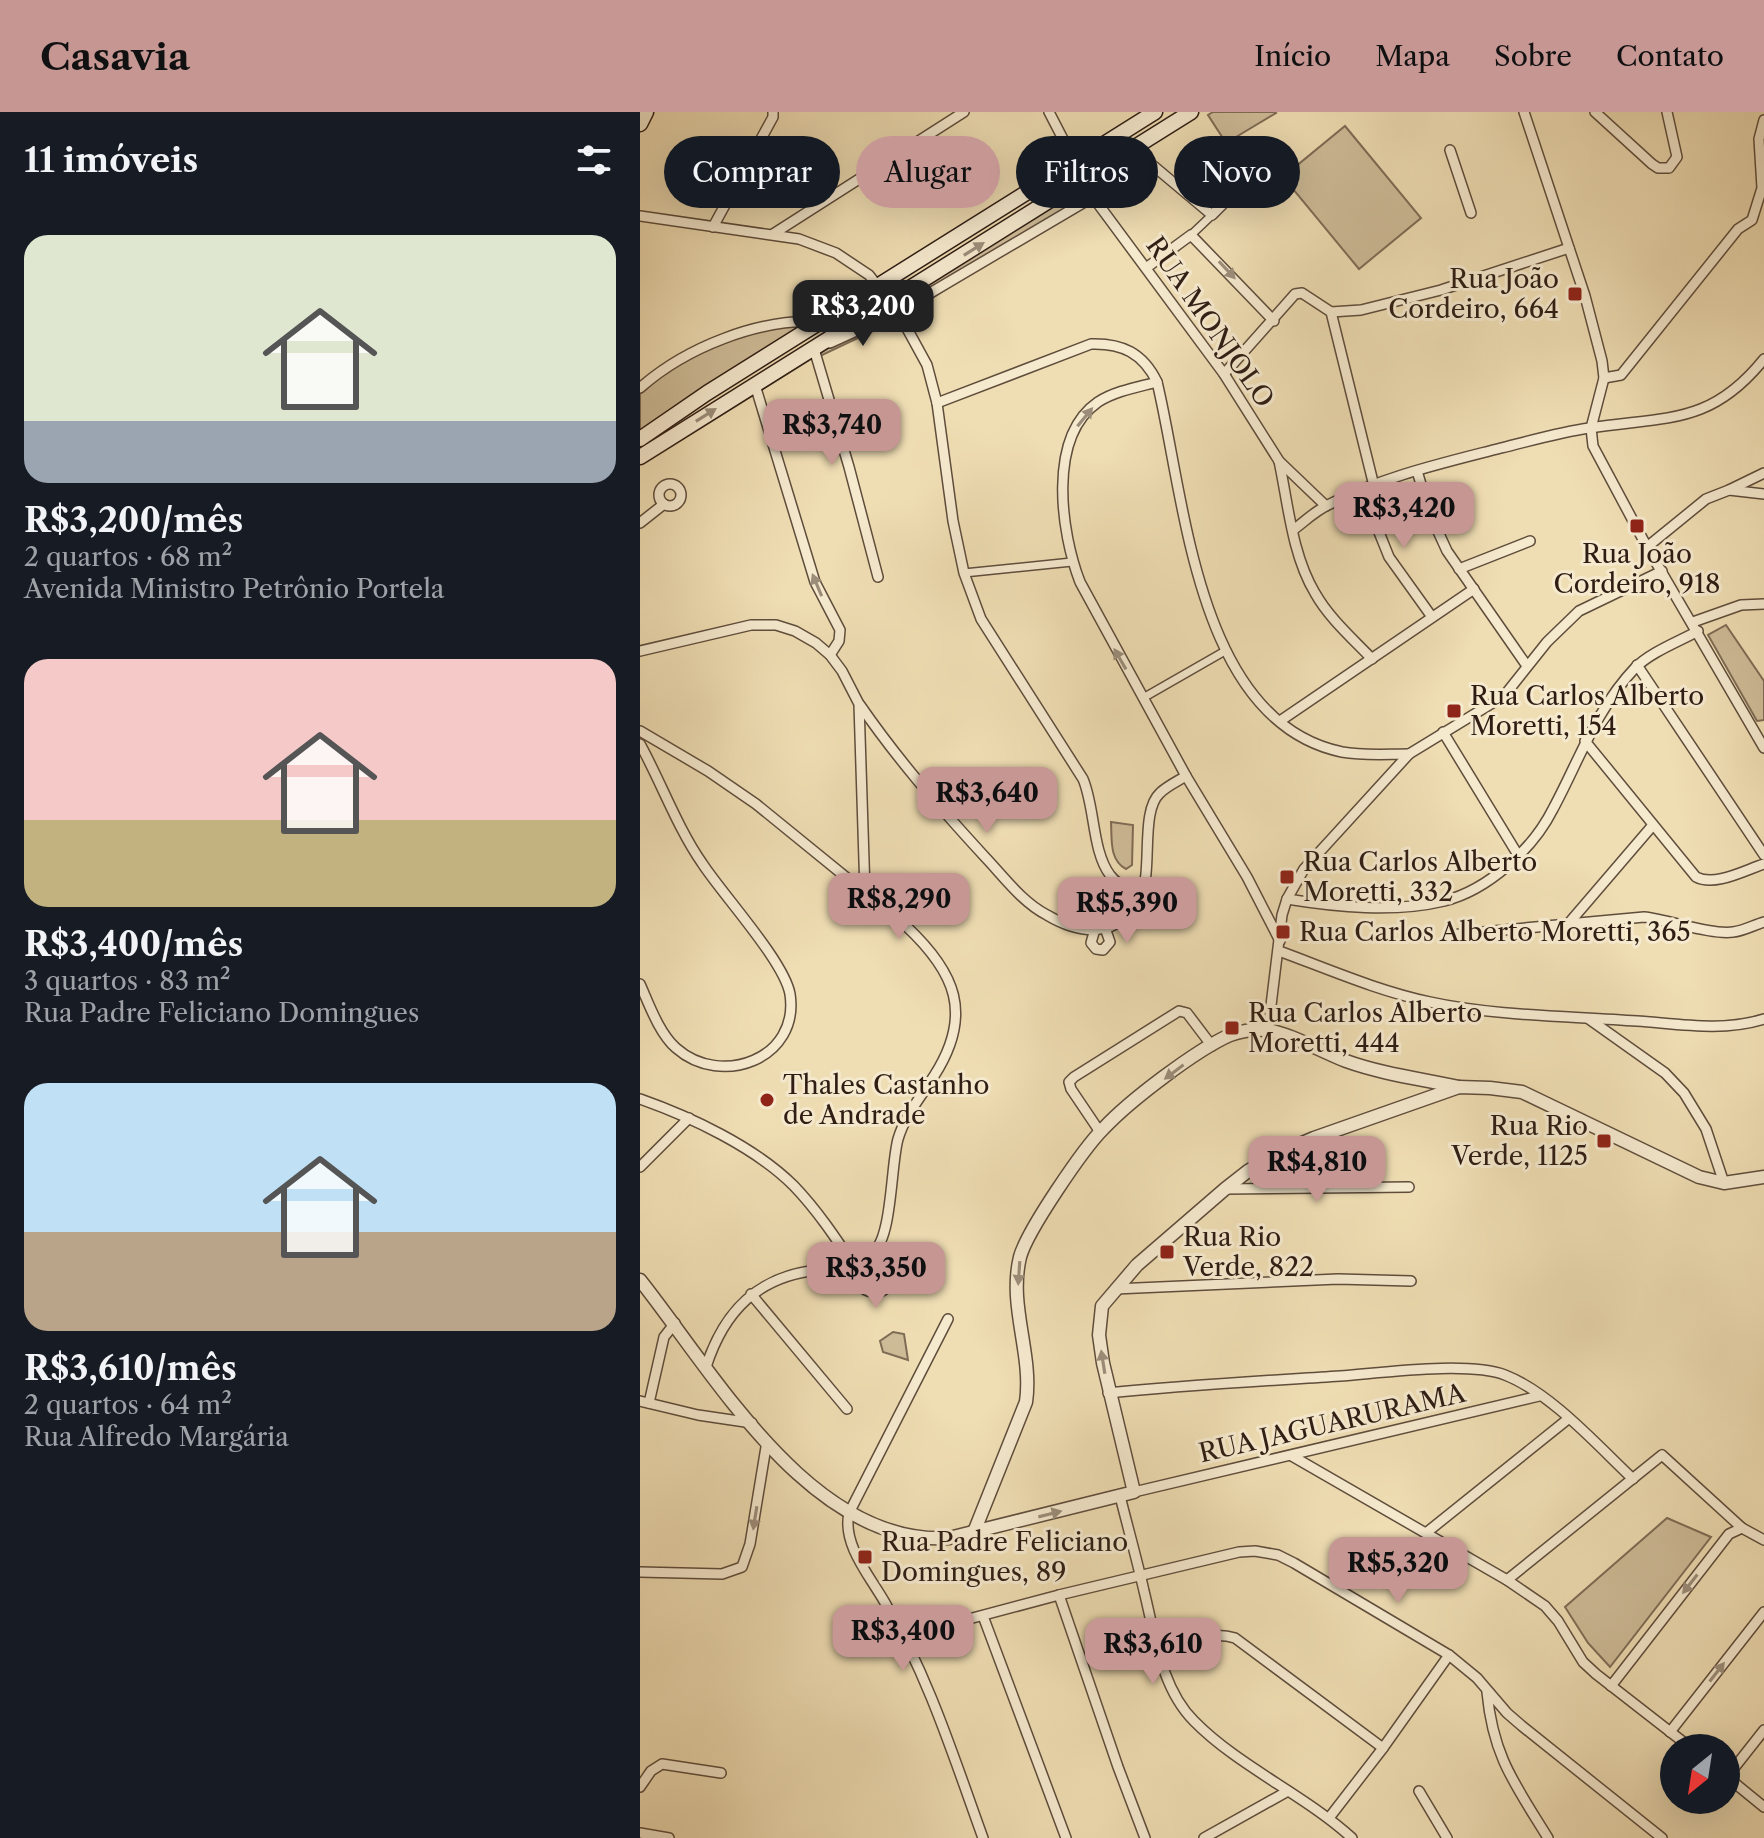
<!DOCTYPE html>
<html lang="pt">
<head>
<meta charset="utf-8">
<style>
  body { margin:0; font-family:"Libre Caslon Text",serif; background:#242831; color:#f1f3f6; height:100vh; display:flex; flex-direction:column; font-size:30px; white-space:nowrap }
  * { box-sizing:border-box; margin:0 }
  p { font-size:26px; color:#9ea1a6 }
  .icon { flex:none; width:44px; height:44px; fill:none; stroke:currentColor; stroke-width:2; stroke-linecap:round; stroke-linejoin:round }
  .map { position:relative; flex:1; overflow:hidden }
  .side { display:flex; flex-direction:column; background:#171b24; width:640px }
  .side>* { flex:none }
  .guide { position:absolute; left:24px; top:24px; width:760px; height:72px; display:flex; gap:16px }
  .needle { width:52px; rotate:210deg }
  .tools { position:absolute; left:1020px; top:1622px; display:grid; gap:16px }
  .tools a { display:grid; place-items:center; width:80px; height:80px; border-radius:50%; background:#171b24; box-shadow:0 8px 32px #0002; font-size:40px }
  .price { position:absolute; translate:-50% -68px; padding:0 18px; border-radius:16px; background:#c59692; color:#111; font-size:26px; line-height:52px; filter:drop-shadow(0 2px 4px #0008) }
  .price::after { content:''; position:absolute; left:50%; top:48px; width:24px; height:18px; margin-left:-12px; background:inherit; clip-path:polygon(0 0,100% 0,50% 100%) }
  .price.active { background:#222; color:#fff }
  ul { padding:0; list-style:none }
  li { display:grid; align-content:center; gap:16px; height:424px; padding:0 24px }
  li span { display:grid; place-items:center; height:248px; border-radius:24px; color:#555 }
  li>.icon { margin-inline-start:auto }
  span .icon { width:144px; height:144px; fill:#fffc; stroke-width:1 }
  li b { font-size:34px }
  h2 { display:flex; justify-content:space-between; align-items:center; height:96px; padding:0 24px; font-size:34px }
  .tag { padding:0 28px; border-radius:36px; background:#171b24; box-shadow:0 8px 32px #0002; font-size:28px; line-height:72px }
  .tag.active { background:#c59692; color:#111 }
  header { display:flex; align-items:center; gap:48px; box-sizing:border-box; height:112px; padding:0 40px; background:#c59692; color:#111 }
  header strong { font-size:38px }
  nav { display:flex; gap:44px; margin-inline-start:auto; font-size:28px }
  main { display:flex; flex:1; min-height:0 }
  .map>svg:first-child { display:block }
</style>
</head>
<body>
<header>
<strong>Casavia</strong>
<nav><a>Início</a><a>Mapa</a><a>Sobre</a><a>Contato</a></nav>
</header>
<main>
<section class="side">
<h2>11 imóveis<svg class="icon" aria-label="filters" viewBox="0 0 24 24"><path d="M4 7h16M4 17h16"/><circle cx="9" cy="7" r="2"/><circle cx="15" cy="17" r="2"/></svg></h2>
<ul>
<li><span style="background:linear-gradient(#dfe7d0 75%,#9aa5b1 0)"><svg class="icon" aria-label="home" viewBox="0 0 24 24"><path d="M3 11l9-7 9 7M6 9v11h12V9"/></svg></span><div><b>R$3,200/mês</b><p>2 quartos · 68 m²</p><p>Avenida Ministro Petrônio Portela</p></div></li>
<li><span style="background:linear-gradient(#f6c9c9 65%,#c2b280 0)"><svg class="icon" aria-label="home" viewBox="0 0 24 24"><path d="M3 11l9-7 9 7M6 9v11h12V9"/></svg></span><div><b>R$3,400/mês</b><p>3 quartos · 83 m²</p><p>Rua Padre Feliciano Domingues</p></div></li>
<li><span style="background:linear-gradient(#bfe0f5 60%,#b9a48a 0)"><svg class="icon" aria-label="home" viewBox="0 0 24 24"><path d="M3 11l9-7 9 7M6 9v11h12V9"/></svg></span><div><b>R$3,610/mês</b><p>2 quartos · 64 m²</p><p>Rua Alfredo Margária</p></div></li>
</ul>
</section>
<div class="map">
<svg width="1124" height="1726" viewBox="0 0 1124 1726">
  <rect width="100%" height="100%" fill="#efddb3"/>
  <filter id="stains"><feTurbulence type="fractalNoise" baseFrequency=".0025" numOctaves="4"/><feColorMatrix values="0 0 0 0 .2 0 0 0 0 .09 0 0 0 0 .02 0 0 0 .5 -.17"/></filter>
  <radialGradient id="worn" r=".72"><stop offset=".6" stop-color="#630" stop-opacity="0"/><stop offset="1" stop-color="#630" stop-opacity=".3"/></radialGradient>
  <g fill="#cebc98" stroke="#7e6c56" stroke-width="2">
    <polygon points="573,0 635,0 636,1 586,31 568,3"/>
    <polygon points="705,14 781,106 719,157 643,65"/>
    <polygon points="436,73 448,88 260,206 180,244 174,237"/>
    <polygon points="179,210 0,326 0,276 3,273 91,224 127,214"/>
    <polygon points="1086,513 1124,569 1124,608 1117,609 1068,523"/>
    <path d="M471,710L493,713L492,753L486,757C469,748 472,727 471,710Z"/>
    <circle cx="231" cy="1162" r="13"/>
    <polygon points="253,1220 264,1222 268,1248 243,1240 240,1229"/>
    <polygon points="1027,1406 1071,1425 970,1555 948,1531 925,1495"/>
  </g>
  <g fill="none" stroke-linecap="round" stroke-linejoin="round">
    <g stroke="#5f4d3c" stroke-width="10">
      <g id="pedestrian">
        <polyline points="551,123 572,103"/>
        <polyline points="324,461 432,450"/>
        <polyline points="503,586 585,539"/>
      </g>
    </g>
    <g stroke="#5f4d3c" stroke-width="12">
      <g id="minor">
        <polyline points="409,0 453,85 584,262 639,349 686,394"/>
        <polyline points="884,0 945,184 962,249 964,266 951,316 953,334 1007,435 1124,636"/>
        <polyline points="955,0 1012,52 1018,56 1029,56 1037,45 1027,0"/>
        <polyline points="479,23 491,35 572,103 595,80"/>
        <polyline points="810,38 831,101"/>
        <path d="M0,104L159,127L196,141L229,163L258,200L287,253L297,291L313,409L324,461L341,507L443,667C455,695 452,739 470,763C477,773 491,779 501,784C513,757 500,699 520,681C527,674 538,669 546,664L607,765L640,829"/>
        <polyline points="73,115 133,5 133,0"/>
        <polyline points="133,122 324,0"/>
        <polyline points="506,156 551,123 634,209"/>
        <polyline points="691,200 721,198 801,178 929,136"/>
        <polyline points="190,231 258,200 453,85"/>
        <polyline points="177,236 174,237 209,355 238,465"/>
        <polyline points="584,262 655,182 662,181 691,200 734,374"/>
        <polyline points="964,266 981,263 1098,117 1112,108 1122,76 1119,27 1124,8"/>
        <path d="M517,270C498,275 475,279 458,290C407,325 421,421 440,470L546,664"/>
        <polyline points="115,273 175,470 200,518 199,529 190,543"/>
        <path d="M0,276C45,236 119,206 179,210"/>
        <path d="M297,291L451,232C482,231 503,241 517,270C545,385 556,610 702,640C724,644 746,642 769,642"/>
        <path d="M639,349C648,391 652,443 675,481C689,506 712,526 732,547"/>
        <polyline points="777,359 790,402 807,439 887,554"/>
        <circle cx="30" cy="383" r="11"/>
        <polyline points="722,378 749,445 792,505"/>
        <polyline points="1089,378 1124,361"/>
        <polyline points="0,411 24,392"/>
        <path d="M653,418C664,410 675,399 688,393C741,365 803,351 861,336C890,329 920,320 950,316C1026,304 1070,314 1124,247"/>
        <polyline points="1007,435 1066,387 1089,378 1124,382"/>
        <polyline points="819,457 890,429"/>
        <polyline points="1053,510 1101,493 1124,492"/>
        <polyline points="0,539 111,513 136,513 155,519 176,531 190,543 202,559 219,592 225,780"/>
        <polyline points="997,553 1124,743"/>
        <path d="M220,593C258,648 300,696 345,745C364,765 382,790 407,803C424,813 446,821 466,816C481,813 492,797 501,784"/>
        <polyline points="640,609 834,477"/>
        <path d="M0,619L68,659L116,692L266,814C315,860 334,902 294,964C281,985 265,1003 258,1027C251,1052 252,1125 234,1139C216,1156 201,1155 178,1158C118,1164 84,1199 66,1255"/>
        <polyline points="803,620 878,743"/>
        <path d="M945,629L1056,765C1075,775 1105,758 1124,752"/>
        <path d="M0,632C21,670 37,715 62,751C82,782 144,849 150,882C160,947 81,976 36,936C19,921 9,892 0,872"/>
        <path d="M647,787C697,795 754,801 804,789C848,778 893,737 913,697C939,649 956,597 995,556C1011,540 1038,530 1058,519"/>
        <polyline points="929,811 1013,713"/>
        <polyline points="455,817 451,831 456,837 463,838 470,830 465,816"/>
        <path d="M810,823L1004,805C1029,808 1071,823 1093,820C1103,819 1114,813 1124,810"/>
        <path d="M639,839C688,857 738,879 790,890C854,904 930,904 997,909C1039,912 1083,920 1124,907"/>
        <polyline points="949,907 1025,961 1044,981 1066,1017 1084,1071"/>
        <polyline points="628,918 642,803 647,787 664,757 769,642 864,584 907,530 939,499 1022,459"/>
        <path d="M0,987C51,1005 115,1035 154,1074C177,1098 195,1125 213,1152"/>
        <polyline points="460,1020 431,977 429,970 434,965 539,899 547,901 572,934"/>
        <polyline points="0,1055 49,1006"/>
        <polyline points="585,1077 769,1075"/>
        <path d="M207,1157C233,1208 276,1163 236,1139"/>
        <polyline points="475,1177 698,1167 771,1169"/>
        <polyline points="111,1182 207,1297"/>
        <path d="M308,1207L209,1401C202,1432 229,1463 244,1489C288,1563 314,1646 343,1726"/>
        <path d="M468,1281C546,1273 623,1269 700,1264C741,1261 828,1249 865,1263C911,1281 957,1333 993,1367"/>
        <polyline points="0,1289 58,1303 112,1311"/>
        <polyline points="9,1291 24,1225 35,1211"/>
        <polyline points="652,1344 867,1468 905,1494 918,1509 943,1550 956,1562 1051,1636"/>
        <polyline points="494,1380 899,1284"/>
        <path d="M480,1384C488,1416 497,1448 504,1479C515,1523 521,1576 554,1609C598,1654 665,1683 712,1726"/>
        <polyline points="786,1421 928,1307"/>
        <polyline points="0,1460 82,1462 102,1455 110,1432 127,1329"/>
        <polyline points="867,1468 1022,1343 1102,1416 1124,1428"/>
        <polyline points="419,1483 478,1655 505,1726"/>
        <polyline points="343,1504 426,1726"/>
        <polyline points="265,1524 419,1483 599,1440 615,1439 638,1443 654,1451 809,1543 837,1566 867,1601 882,1614 1022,1726"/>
        <path d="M519,1538C543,1531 570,1518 595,1526L743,1636"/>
        <polyline points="971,1574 1089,1422 1102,1416"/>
        <path d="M847,1580C853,1645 875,1672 908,1726"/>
        <polyline points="1030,1620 1124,1500"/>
        <polyline points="1086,1664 1124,1695"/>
        <polyline points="1087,1665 1124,1618"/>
        <polyline points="0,1675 11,1659 22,1652 81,1661"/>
        <polyline points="779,1679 807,1726"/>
        <polyline points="689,1706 743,1636 809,1543"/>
        <polyline points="0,1721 29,1726"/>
        <polyline points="564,1726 648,1679"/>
      </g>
    </g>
    <g stroke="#5f4d3c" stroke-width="15">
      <g id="tertiary">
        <path d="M0,1168C74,1261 172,1435 309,1426L494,1380L463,1251L459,1223L462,1194L497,1153L585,1077L608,1059L637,1042L674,1026L819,975L850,976L882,980L1059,1065L1084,1071L1124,1065"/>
        <path d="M334,1420L386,1290C393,1242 368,1194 380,1145C387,1119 443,1037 463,1017C489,989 556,938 590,923C601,919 615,917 626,918C647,920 685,941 706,949C742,962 782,967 819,975"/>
      </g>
    </g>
    <g stroke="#2f1d14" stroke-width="17">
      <g id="secondary">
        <polyline points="0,12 6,0"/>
        <polyline points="0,327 67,281 515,0"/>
        <polyline points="0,345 551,0"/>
      </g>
    </g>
    <use href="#pedestrian" stroke="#f5e9ce" stroke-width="7"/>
    <use href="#minor" stroke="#f5e9ce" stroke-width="9"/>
    <use href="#tertiary" stroke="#f5e9ce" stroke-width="12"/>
    <use href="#secondary" stroke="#f5e9ce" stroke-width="14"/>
  </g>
  <defs><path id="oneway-solid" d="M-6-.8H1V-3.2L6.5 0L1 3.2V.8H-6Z" transform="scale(2)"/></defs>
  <g fill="#9c8d7a">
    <use href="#oneway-solid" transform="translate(334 137) rotate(-32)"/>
    <use href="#oneway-solid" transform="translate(587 158) rotate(47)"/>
    <use href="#oneway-solid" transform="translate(66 303) rotate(-32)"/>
    <use href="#oneway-solid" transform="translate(445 305) rotate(-51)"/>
    <use href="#oneway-solid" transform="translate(177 473) rotate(-113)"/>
    <use href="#oneway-solid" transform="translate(480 547) rotate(-120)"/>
    <use href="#oneway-solid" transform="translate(534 960) rotate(143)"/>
    <use href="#oneway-solid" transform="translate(379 1161) rotate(94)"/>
    <use href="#oneway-solid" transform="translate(463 1250) rotate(-99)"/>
    <use href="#oneway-solid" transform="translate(410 1402) rotate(-14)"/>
    <use href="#oneway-solid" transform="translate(115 1406) rotate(99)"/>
    <use href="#oneway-solid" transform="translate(1050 1472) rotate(128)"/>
    <use href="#oneway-solid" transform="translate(1077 1560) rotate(-52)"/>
  </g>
  <g fill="#8f2418" stroke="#f5e9ce" stroke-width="3">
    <rect x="927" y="174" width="16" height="16" rx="4"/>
    <rect x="989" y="406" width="16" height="16" rx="4"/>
    <rect x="806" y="591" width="16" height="16" rx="4"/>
    <rect x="639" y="757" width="16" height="16" rx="4"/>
    <rect x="635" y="812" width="16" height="16" rx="4"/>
    <rect x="584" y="908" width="16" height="16" rx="4"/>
    <circle cx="127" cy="988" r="8"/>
    <rect x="956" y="1021" width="16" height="16" rx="4"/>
    <rect x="519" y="1132" width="16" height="16" rx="4"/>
    <rect x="217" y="1437" width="16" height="16" rx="4"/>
  </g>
  <g text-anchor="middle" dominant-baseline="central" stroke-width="6" stroke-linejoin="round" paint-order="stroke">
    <g font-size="26" fill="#2f1d14" stroke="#f5e9ce" text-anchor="start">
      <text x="919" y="167" text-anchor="end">Rua João<tspan x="919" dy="30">Cordeiro, 664</tspan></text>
      <text x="997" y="442" text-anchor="middle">Rua João<tspan x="997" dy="30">Cordeiro, 918</tspan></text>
      <text x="830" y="584">Rua Carlos Alberto<tspan x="830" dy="30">Moretti, 154</tspan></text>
      <text x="663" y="750">Rua Carlos Alberto<tspan x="663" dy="30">Moretti, 332</tspan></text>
      <text x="659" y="820">Rua Carlos Alberto Moretti, 365</text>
      <text x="608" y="901">Rua Carlos Alberto<tspan x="608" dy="30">Moretti, 444</tspan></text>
      <text x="143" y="973">Thales Castanho<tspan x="143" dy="30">de Andrade</tspan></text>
      <text x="948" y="1014" text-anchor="end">Rua Rio<tspan x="948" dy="30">Verde, 1125</tspan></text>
      <text x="543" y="1125">Rua Rio<tspan x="543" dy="30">Verde, 822</tspan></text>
      <text x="241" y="1430">Rua Padre Feliciano<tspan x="241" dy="30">Domingues, 89</tspan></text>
    </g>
    <g font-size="26" fill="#2f1d14" stroke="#f5e9ce">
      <text transform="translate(570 210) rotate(55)">RUA MONJOLO</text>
      <text transform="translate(692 1311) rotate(-13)">RUA JAGUARURAMA</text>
    </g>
  </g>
  <rect width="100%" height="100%" filter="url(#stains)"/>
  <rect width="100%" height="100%" fill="url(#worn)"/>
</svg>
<div class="tools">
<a><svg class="needle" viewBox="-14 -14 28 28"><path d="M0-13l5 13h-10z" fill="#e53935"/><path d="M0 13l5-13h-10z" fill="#9ea1a6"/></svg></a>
</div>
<b class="price active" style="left:223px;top:236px">R$3,200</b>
<b class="price" style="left:192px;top:355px">R$3,740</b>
<b class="price" style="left:764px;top:438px">R$3,420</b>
<b class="price" style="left:347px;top:723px">R$3,640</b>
<b class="price" style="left:259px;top:829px">R$8,290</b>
<b class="price" style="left:487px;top:833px">R$5,390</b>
<b class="price" style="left:677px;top:1092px">R$4,810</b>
<b class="price" style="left:236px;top:1198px">R$3,350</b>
<b class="price" style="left:758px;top:1493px">R$5,320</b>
<b class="price" style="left:263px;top:1561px">R$3,400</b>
<b class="price" style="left:513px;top:1574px">R$3,610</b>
<div class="guide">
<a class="tag">Comprar</a>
<a class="tag active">Alugar</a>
<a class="tag">Filtros</a>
<a class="tag">Novo</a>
</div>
</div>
</main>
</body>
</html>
